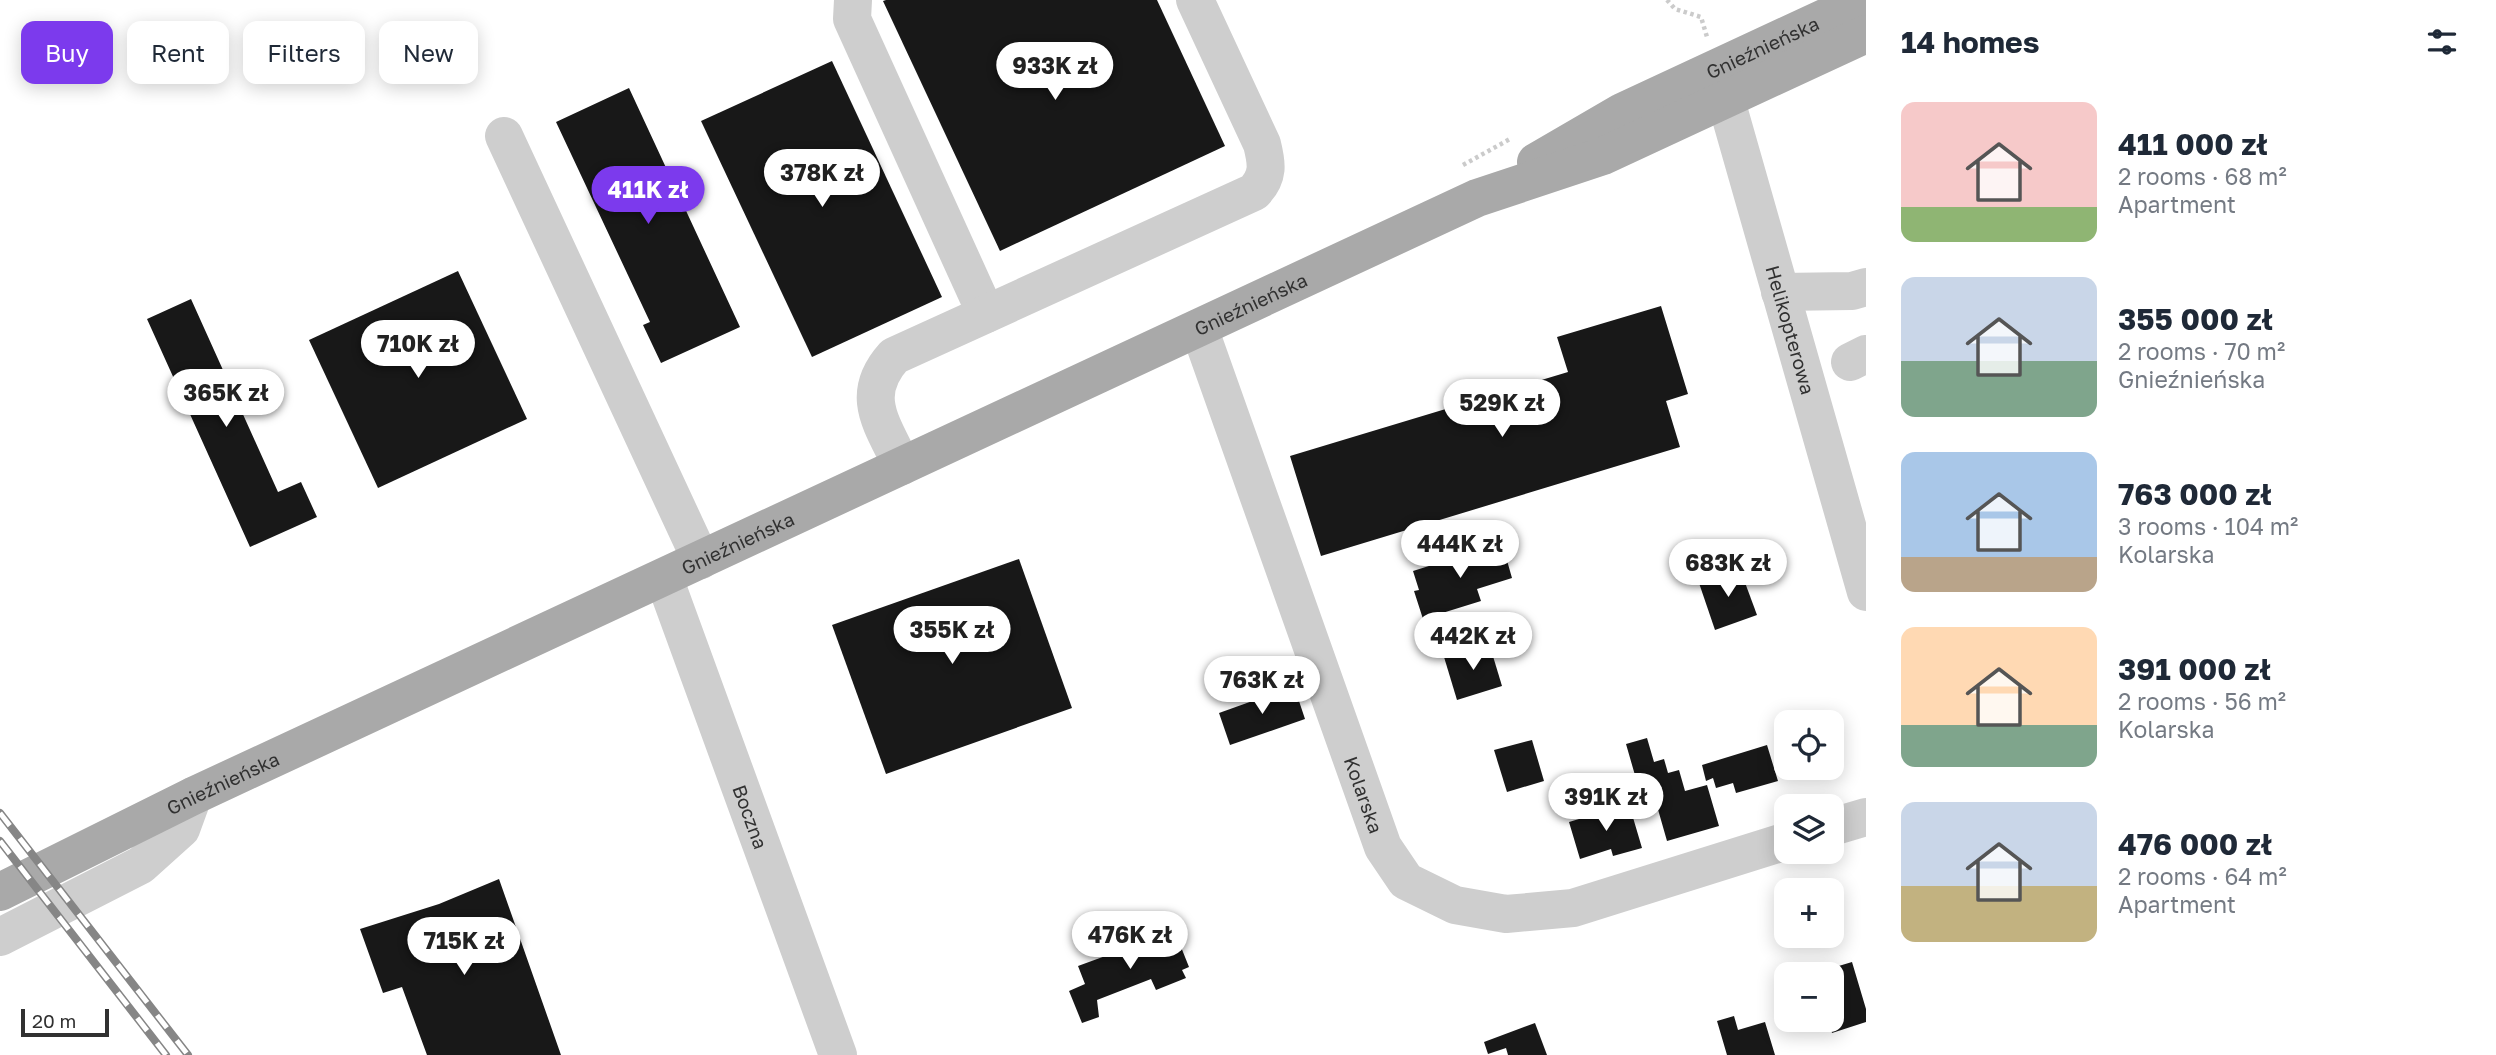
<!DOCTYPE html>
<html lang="en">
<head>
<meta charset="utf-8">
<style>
  body { margin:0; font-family:"Golos Text",sans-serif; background:#f6f6f7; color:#1f2937; height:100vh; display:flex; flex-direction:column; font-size:26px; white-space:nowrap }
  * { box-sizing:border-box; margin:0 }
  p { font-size:23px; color:#747a83 }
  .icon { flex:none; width:38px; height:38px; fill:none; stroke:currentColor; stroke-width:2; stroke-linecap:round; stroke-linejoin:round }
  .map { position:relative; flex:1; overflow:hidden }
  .details { display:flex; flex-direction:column; background:#fff; width:630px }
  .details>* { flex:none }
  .top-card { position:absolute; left:21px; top:21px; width:665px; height:63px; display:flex; gap:14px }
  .controls { position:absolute; left:1774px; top:710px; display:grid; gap:14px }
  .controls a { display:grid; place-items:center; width:70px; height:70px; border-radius:14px; background:#fff; box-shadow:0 4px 18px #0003; font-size:35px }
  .scale { position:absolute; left:21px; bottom:18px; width:88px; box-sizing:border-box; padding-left:7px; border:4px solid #313131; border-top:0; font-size:19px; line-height:24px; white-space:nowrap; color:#313131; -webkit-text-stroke:5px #fff; paint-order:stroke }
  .price { position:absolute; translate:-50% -60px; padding:0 16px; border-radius:24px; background:#fff; color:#222; font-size:23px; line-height:46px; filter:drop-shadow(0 2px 4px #0008) }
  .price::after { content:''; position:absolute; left:50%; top:42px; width:21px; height:16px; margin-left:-10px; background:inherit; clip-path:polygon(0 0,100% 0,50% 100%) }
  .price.active { background:#7c3aed; color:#fff }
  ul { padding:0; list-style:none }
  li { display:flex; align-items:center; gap:21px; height:175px; padding:0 35px }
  li span { display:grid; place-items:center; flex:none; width:196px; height:140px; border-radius:14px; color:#555 }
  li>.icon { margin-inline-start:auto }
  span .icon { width:84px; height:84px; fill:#fffc; stroke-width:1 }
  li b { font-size:30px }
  h2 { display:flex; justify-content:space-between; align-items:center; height:84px; padding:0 35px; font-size:30px }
  .pill { padding:0 24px; border-radius:14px; background:#fff; box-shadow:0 4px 18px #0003; font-size:24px; line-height:63px }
  .pill.active { background:#7c3aed; color:#fff }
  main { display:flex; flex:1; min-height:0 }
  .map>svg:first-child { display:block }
</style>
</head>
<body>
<main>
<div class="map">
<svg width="1866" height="1055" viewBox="0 0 1866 1055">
  <rect width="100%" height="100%" fill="#fff"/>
  <g fill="#181818">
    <polygon points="886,0 1157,0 1225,146 1000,251 883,1"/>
    <polygon points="832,61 942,297 812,357 701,121"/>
    <polygon points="629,88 740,327 661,363 643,325 650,322 556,122"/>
    <polygon points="458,271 527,419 378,488 309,340"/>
    <polygon points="191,299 278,492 301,482 317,517 250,547 147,319"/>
    <polygon points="1661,306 1688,394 1666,401 1680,447 1321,556 1290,456 1568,372 1557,337"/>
    <polygon points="1502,543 1512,578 1477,589 1481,601 1423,619 1414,591 1419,590 1413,571"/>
    <polygon points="1019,559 1072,708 886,774 832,625"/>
    <polygon points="1740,569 1757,615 1715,630 1699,583"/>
    <polygon points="1489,643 1502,686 1457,700 1444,657"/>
    <polygon points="1294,686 1305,719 1230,745 1219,713"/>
    <polygon points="1647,738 1654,762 1664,759 1668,773 1679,770 1685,791 1707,785 1719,826 1667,841 1655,799 1643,803 1626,744"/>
    <polygon points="1532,740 1544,781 1507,792 1494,750"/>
    <polygon points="1767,745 1778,781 1736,793 1733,783 1716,788 1713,778 1706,781 1702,765"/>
    <polygon points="1629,804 1642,848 1613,856 1611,849 1580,859 1569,822"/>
    <polygon points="499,879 561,1055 427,1055 402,987 383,993 360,929 439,904"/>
    <polygon points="1173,927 1189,967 1182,970 1186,978 1156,990 1151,979 1097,1000 1099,1017 1082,1023 1069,991 1085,984 1078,966 1119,951"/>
    <polygon points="1852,962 1866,1009 1866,1022 1832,1033 1829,1020 1832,1020 1832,1014 1843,1012 1837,990 1832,991 1832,975 1812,974"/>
    <polygon points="1734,1016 1738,1030 1765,1022 1775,1055 1727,1055 1717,1021"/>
    <polygon points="1535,1023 1547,1055 1508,1055 1506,1048 1488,1054 1484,1042"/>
  </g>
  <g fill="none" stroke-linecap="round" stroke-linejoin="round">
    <g stroke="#cbcbcb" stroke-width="4.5" stroke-dasharray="3.5 3.5" stroke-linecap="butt">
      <polyline points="1667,0 1675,9 1701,17 1707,37"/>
      <polyline points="1463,165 1510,139"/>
    </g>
    <g stroke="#cecece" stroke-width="38">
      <polyline points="853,0 852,19 986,314"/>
      <path id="s1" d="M1717,69L1866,592"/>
      <polyline points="504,136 701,560"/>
      <polyline points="1780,292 1852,291 1866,287"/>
      <path id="s2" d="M1199,328L1383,847L1406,881L1455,905L1506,914L1573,908L1787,841"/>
      <polyline points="1850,362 1866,354"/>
      <path d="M902,466C883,425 858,396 894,356L1254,192C1269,176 1267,164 1262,144L1195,0"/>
      <path id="s3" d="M664,578L838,1055"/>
      <polyline points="1832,827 1866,817"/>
      <polyline points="0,937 141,865 181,829 193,796"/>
    </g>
    <g stroke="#a9a9a9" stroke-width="38">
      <path id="s4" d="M1536,162L1622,112L1863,0"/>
      <path id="s5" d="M0,892L193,796L1477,198L1603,156L1866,34"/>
    </g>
    <g stroke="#868686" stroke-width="8">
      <g id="rail">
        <polyline points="0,813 188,1055"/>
        <polyline points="0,841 166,1055"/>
      </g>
    </g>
    <use href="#rail" stroke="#fff" stroke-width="5" stroke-dasharray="16" stroke-linecap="butt"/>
  </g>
  <g text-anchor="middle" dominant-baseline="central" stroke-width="7" stroke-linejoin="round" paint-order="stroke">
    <g font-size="19" fill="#313131" stroke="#fff">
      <text stroke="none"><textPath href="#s4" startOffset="254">Gnieźnieńska</textPath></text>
      <text stroke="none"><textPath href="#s5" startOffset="1382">Gnieźnieńska</textPath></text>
      <text stroke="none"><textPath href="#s1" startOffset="271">Helikopterowa</textPath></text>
      <text stroke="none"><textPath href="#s5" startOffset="816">Gnieźnieńska</textPath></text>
      <text stroke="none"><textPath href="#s5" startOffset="248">Gnieźnieńska</textPath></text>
      <text stroke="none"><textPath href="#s2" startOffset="495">Kolarska</textPath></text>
      <text stroke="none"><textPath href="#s3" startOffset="254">Boczna</textPath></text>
    </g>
  </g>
</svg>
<div class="controls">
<a><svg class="icon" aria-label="locate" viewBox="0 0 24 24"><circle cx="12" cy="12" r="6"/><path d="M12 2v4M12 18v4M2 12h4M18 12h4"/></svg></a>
<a><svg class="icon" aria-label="layers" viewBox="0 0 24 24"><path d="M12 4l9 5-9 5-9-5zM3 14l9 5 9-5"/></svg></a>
<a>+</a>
<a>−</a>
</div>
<div class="scale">20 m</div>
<b class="price" style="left:1055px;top:102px">933K zł</b>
<b class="price" style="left:822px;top:209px">378K zł</b>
<b class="price active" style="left:648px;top:226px">411K zł</b>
<b class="price" style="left:418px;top:380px">710K zł</b>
<b class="price" style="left:226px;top:429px">365K zł</b>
<b class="price" style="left:1502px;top:439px">529K zł</b>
<b class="price" style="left:1460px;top:580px">444K zł</b>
<b class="price" style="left:1728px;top:599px">683K zł</b>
<b class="price" style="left:952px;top:666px">355K zł</b>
<b class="price" style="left:1473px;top:672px">442K zł</b>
<b class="price" style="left:1262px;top:716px">763K zł</b>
<b class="price" style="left:1606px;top:833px">391K zł</b>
<b class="price" style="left:1130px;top:971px">476K zł</b>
<b class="price" style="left:464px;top:977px">715K zł</b>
<div class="top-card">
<a class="pill active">Buy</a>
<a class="pill">Rent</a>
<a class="pill">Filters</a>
<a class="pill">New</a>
</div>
</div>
<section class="details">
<h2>14 homes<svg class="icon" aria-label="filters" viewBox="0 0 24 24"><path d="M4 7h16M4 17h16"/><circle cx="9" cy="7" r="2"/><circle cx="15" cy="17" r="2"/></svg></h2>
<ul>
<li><span style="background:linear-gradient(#f6c9c9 75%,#8fb573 0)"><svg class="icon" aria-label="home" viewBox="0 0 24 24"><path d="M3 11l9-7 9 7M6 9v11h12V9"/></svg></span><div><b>411 000 zł</b><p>2 rooms · 68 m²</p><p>Apartment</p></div></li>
<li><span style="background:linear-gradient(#c9d6e8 60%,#7fa58c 0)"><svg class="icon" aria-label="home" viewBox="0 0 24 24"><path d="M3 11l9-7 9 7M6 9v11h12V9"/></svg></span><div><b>355 000 zł</b><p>2 rooms · 70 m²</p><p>Gnieźnieńska</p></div></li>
<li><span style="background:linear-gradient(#a9c7e8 75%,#b9a48a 0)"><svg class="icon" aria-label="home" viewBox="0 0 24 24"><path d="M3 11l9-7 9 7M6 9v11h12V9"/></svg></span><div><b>763 000 zł</b><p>3 rooms · 104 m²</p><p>Kolarska</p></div></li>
<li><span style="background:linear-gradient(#ffd9b3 70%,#7fa58c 0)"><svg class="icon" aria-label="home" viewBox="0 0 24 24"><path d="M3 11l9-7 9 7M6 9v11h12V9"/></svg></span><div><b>391 000 zł</b><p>2 rooms · 56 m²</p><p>Kolarska</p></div></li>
<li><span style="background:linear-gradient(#c9d6e8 60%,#c2b280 0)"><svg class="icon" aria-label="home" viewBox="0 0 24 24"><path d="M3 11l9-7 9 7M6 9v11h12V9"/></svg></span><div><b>476 000 zł</b><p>2 rooms · 64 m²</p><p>Apartment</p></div></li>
</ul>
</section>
</main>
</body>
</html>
